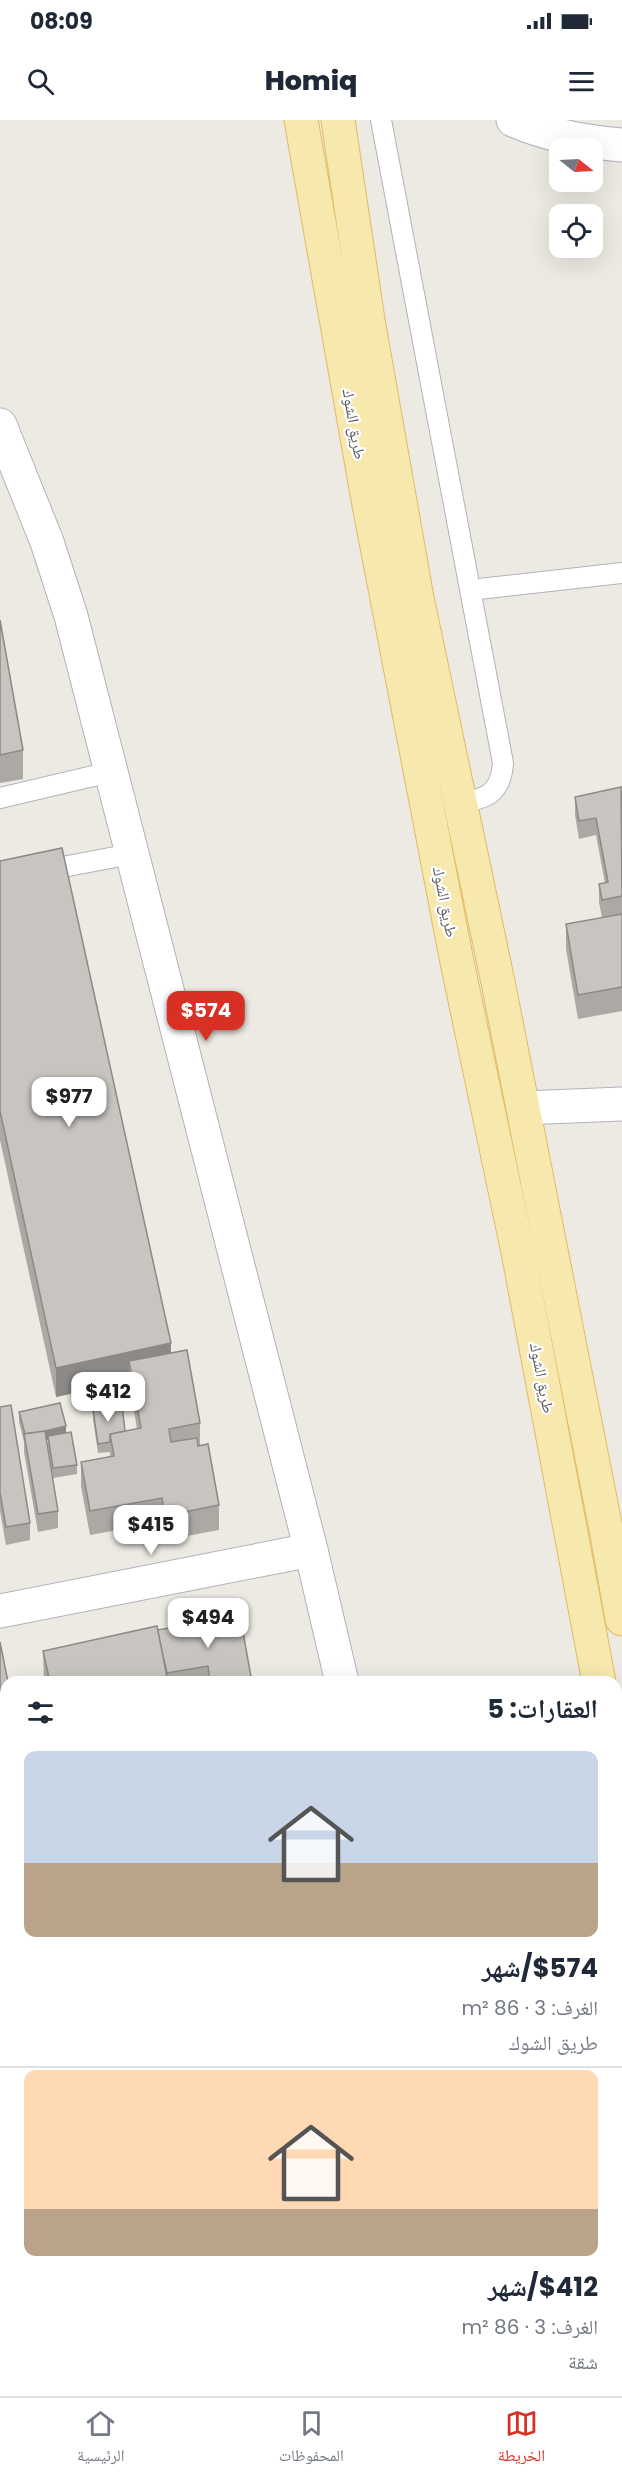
<!DOCTYPE html>
<html lang="ar">
<head>
<meta charset="utf-8">
<style>
  body { margin:0; font-family:Poppins,"Noto Naskh Arabic",sans-serif; background:#f6f6f7; color:#1f2937; direction:rtl; height:100vh; display:flex; flex-direction:column; font-size:22px; white-space:nowrap }
  * { box-sizing:border-box; margin:0 }
  p { font-size:20px; color:#747a83 }
  .icon { flex:none; width:33px; height:33px; fill:none; stroke:currentColor; stroke-width:2; stroke-linecap:round; stroke-linejoin:round }
  .map { position:relative; flex:1; overflow:hidden; direction:ltr }
  .drawer { position:absolute; left:0px; top:1556px; width:622px; height:722px; display:flex; flex-direction:column; background:#fff; border-radius:18px 18px 0 0; box-shadow:0 6px 24px #0002; direction:rtl }
  .drawer>* { flex:none }
  .needle { width:39px; rotate:108deg }
  .tools { position:absolute; left:549px; top:18px; display:grid; gap:12px }
  .tools a { display:grid; place-items:center; width:54px; height:54px; border-radius:12px; background:#fff; box-shadow:0 6px 24px #0002; font-size:30px }
  .price { position:absolute; translate:-50% -51px; padding:0 14px; border-radius:12px; background:#fff; color:#222; font-size:20px; line-height:39px; filter:drop-shadow(0 2px 3px #0008) }
  .price::after { content:''; position:absolute; left:50%; top:36px; width:18px; height:14px; margin-left:-9px; background:inherit; clip-path:polygon(0 0,100% 0,50% 100%) }
  .price.current { background:#d93025; color:#fff }
  ul { padding:0; list-style:none }
  li { display:grid; align-content:center; gap:12px; height:318px; padding:0 24px }
  li+li { border-top:2px solid #e0e1e3 }
  li span { display:grid; place-items:center; height:186px; border-radius:12px; color:#555 }
  li>.icon { margin-inline-start:auto }
  span .icon { width:108px; height:108px; fill:#fffc; stroke-width:1 }
  li b { font-size:26px }
  h2 { display:flex; justify-content:space-between; align-items:center; height:72px; padding:0 24px; font-size:26px }
  .status { display:flex; justify-content:space-between; align-items:center; height:42px; padding:0 30px; background:#fff; direction:ltr }
  .status svg { height:16px; fill:currentColor }
  header { display:flex; justify-content:space-between; align-items:center; height:78px; padding:0 24px; background:#fff; font-size:27px; font-weight:800 }
  .dock { display:flex; justify-content:space-around; align-items:center; height:84px; border-top:2px solid #e0e1e3; background:#fff; font-size:16px; color:#747a83 }
  .dock a { display:grid; justify-items:center; gap:3px }
  .dock .current { color:#d93025 }
  .map>svg:first-child { display:block }
</style>
</head>
<body>
<div class="status"><b>08:09</b><svg viewBox="0 0 49 12"><path d="M0 12V9h3v3zM5 12V6h3v6zM10 12V3h3v9zM15 12V0h3v12zM26 1h20v11H26zM47 4h2v5h-2z"/></svg></div>
<header><svg class="icon" aria-label="menu" viewBox="0 0 24 24"><path d="M4 6h16M4 12h16M4 18h16"/></svg>Homiq<svg class="icon" aria-label="search" viewBox="0 0 24 24"><circle cx="10" cy="10" r="6"/><path d="M15 15l6 6"/></svg></header>
<div class="map">
<svg width="622" height="2276" viewBox="0 0 622 2276">
  <rect width="100%" height="100%" fill="#eceae3"/>
  <g fill="none" stroke-linecap="round" stroke-linejoin="round">
    <g stroke="#b0b3b7" stroke-width="22">
      <g id="service">
        <path d="M381,0L503,643C501,674 486,679 459,683"/>
        <polyline points="470,470 622,453"/>
        <polyline points="0,678 110,652"/>
        <polyline points="0,759 131,734"/>
      </g>
    </g>
    <g stroke="#b0b3b7" stroke-width="35">
      <g id="minor">
        <path d="M513,0C547,15 585,22 622,25"/>
        <polyline points="0,305 47,422 71,496 311,1430 342,1562"/>
        <polyline points="523,988 622,984"/>
        <polyline points="0,1491 311,1430"/>
        <polyline points="501,2271 502,2276"/>
      </g>
    </g>
    <g stroke="#e3ba64" stroke-width="35">
      <g id="primary">
        <polyline points="301,0 369,385 457,842 518,1132 599,1562"/>
        <polyline points="338,0 368,200 417,478 498,862 607,1414 622,1499"/>
        <polyline points="616,1652 622,1681"/>
      </g>
    </g>
    <use href="#service" stroke="#fff" stroke-width="20"/>
    <use href="#minor" stroke="#fff" stroke-width="33"/>
    <use href="#primary" stroke="#f7e8ad" stroke-width="33"/>
  </g>
  <g fill="#aca9a5">
    <polygon points="0,500 23,630 23,659 0,663"/>
    <polygon points="622,671 622,794 602,798 599,782 599,764 605,763 596,715 579,719 575,695 575,677"/>
    <polygon points="0,741 171,1233 200,1303 200,1325 219,1385 219,1410 165,1420 162,1402 90,1415 81,1366 81,1342 110,1337 110,1332 98,1333 93,1299 93,1290 125,1311 137,1309 129,1261 56,1277 0,1020"/>
    <polygon points="622,794 622,891 578,899 566,829 566,804"/>
    <polygon points="0,1287 30,1403 30,1420 6,1425 0,1391"/>
    <polygon points="19,1292 66,1313 77,1345 77,1354 53,1358 48,1326 48,1320 46,1320 58,1391 58,1408 38,1412 24,1332 24,1322 19,1302"/>
    <polygon points="157,1510 252,1562 44,1562 43,1531"/>
    <polygon points="0,1522 6,1562 6,1613 0,1614"/>
    <polygon points="262,2271 366,2271 368,2276 263,2276"/>
    <polygon points="378,2271 427,2271 428,2276 379,2276"/>
  </g>
  <g fill="#8c8986">
    <polygon points="171,1223 171,1252 129,1241 129,1261 56,1277 56,1248"/>
    <polygon points="66,1306 66,1316 48,1316 48,1320 26,1325 25,1316"/>
  </g>
  <g fill="#c8c4c0" stroke="#8c8986" stroke-width="1.5">
    <polygon points="0,500 23,630 0,635"/>
    <polygon points="621,667 622,776 602,780 599,764 608,762 596,698 579,701 575,677"/>
    <polygon points="62,728 171,1223 56,1248 0,991 0,741"/>
    <polygon points="622,794 622,867 578,875 566,804"/>
    <polygon points="187,1230 200,1303 169,1309 171,1322 197,1318 198,1326 208,1324 219,1385 165,1396 162,1378 90,1391 81,1342 114,1336 110,1314 141,1308 129,1241"/>
    <polygon points="60,1283 66,1306 45,1311 25,1314 19,1292"/>
    <polygon points="11,1285 30,1403 6,1407 0,1373 0,1287"/>
    <polygon points="122,1286 125,1311 110,1314 110,1322 98,1324 93,1290"/>
    <polygon points="45,1311 58,1391 38,1394 24,1314"/>
    <polygon points="71,1312 77,1345 53,1348 48,1316"/>
    <polygon points="240,1496 252,1562 210,1562 208,1546 167,1553 157,1510"/>
    <polygon points="157,1506 168,1562 50,1562 43,1531"/>
    <polygon points="0,1522 8,1562 6,1562 6,1584 0,1585"/>
    <polygon points="271,2271 366,2271 368,2276 273,2276"/>
    <polygon points="383,2271 427,2271 428,2275 425,2276 384,2276"/>
  </g>
  <g text-anchor="middle" dominant-baseline="central" stroke-width="4.5" stroke-linejoin="round" paint-order="stroke">
    <g font-size="16" fill="#5b5e62" stroke="#fff">
      <text transform="translate(354 304) rotate(80)">طريق الشوك</text>
      <text transform="translate(445 782) rotate(79)">طريق الشوك</text>
      <text transform="translate(542 1258) rotate(79)">طريق الشوك</text>
    </g>
  </g>
</svg>
<div class="tools">
<a><svg class="needle" viewBox="-14 -14 28 28"><path d="M0-13l5 13h-10z" fill="#e53935"/><path d="M0 13l5-13h-10z" fill="#747a83"/></svg></a>
<a><svg class="icon" aria-label="locate" viewBox="0 0 24 24"><circle cx="12" cy="12" r="6"/><path d="M12 2v4M12 18v4M2 12h4M18 12h4"/></svg></a>
</div>
<b class="price current" style="left:206px;top:922px">$574</b>
<b class="price" style="left:69px;top:1008px">$977</b>
<b class="price" style="left:108px;top:1303px">$412</b>
<b class="price" style="left:151px;top:1436px">$415</b>
<b class="price" style="left:208px;top:1529px">$494</b>
<section class="drawer">
<h2>العقارات: 5<svg class="icon" aria-label="filters" viewBox="0 0 24 24"><path d="M4 7h16M4 17h16"/><circle cx="9" cy="7" r="2"/><circle cx="15" cy="17" r="2"/></svg></h2>
<ul>
<li><span style="background:linear-gradient(#c9d6e8 60%,#b9a48a 0)"><svg class="icon" aria-label="home" viewBox="0 0 24 24"><path d="M3 11l9-7 9 7M6 9v11h12V9"/></svg></span><div><b>$574/شهر</b><p>الغرف: 3 · 86 m²</p><p>طريق الشوك</p></div></li>
<li><span style="background:linear-gradient(#ffd9b3 75%,#b9a48a 0)"><svg class="icon" aria-label="home" viewBox="0 0 24 24"><path d="M3 11l9-7 9 7M6 9v11h12V9"/></svg></span><div><b>$412/شهر</b><p>الغرف: 3 · 86 m²</p><p>شقة</p></div></li>
</ul>
</section>
</div>
<nav class="dock">
<a class="current"><svg class="icon" aria-label="map" viewBox="0 0 24 24"><path d="M3 6l6-2 6 2 6-2v14l-6 2-6-2-6 2zM9 4v14M15 6v14"/></svg>الخريطة</a>
<a><svg class="icon" aria-label="saved" viewBox="0 0 24 24"><path d="M7 4h10v16l-5-4-5 4z"/></svg>المحفوظات</a>
<a><svg class="icon" aria-label="home" viewBox="0 0 24 24"><path d="M3 11l9-7 9 7M6 9v11h12V9"/></svg>الرئيسية</a>
</nav>
</body>
</html>
